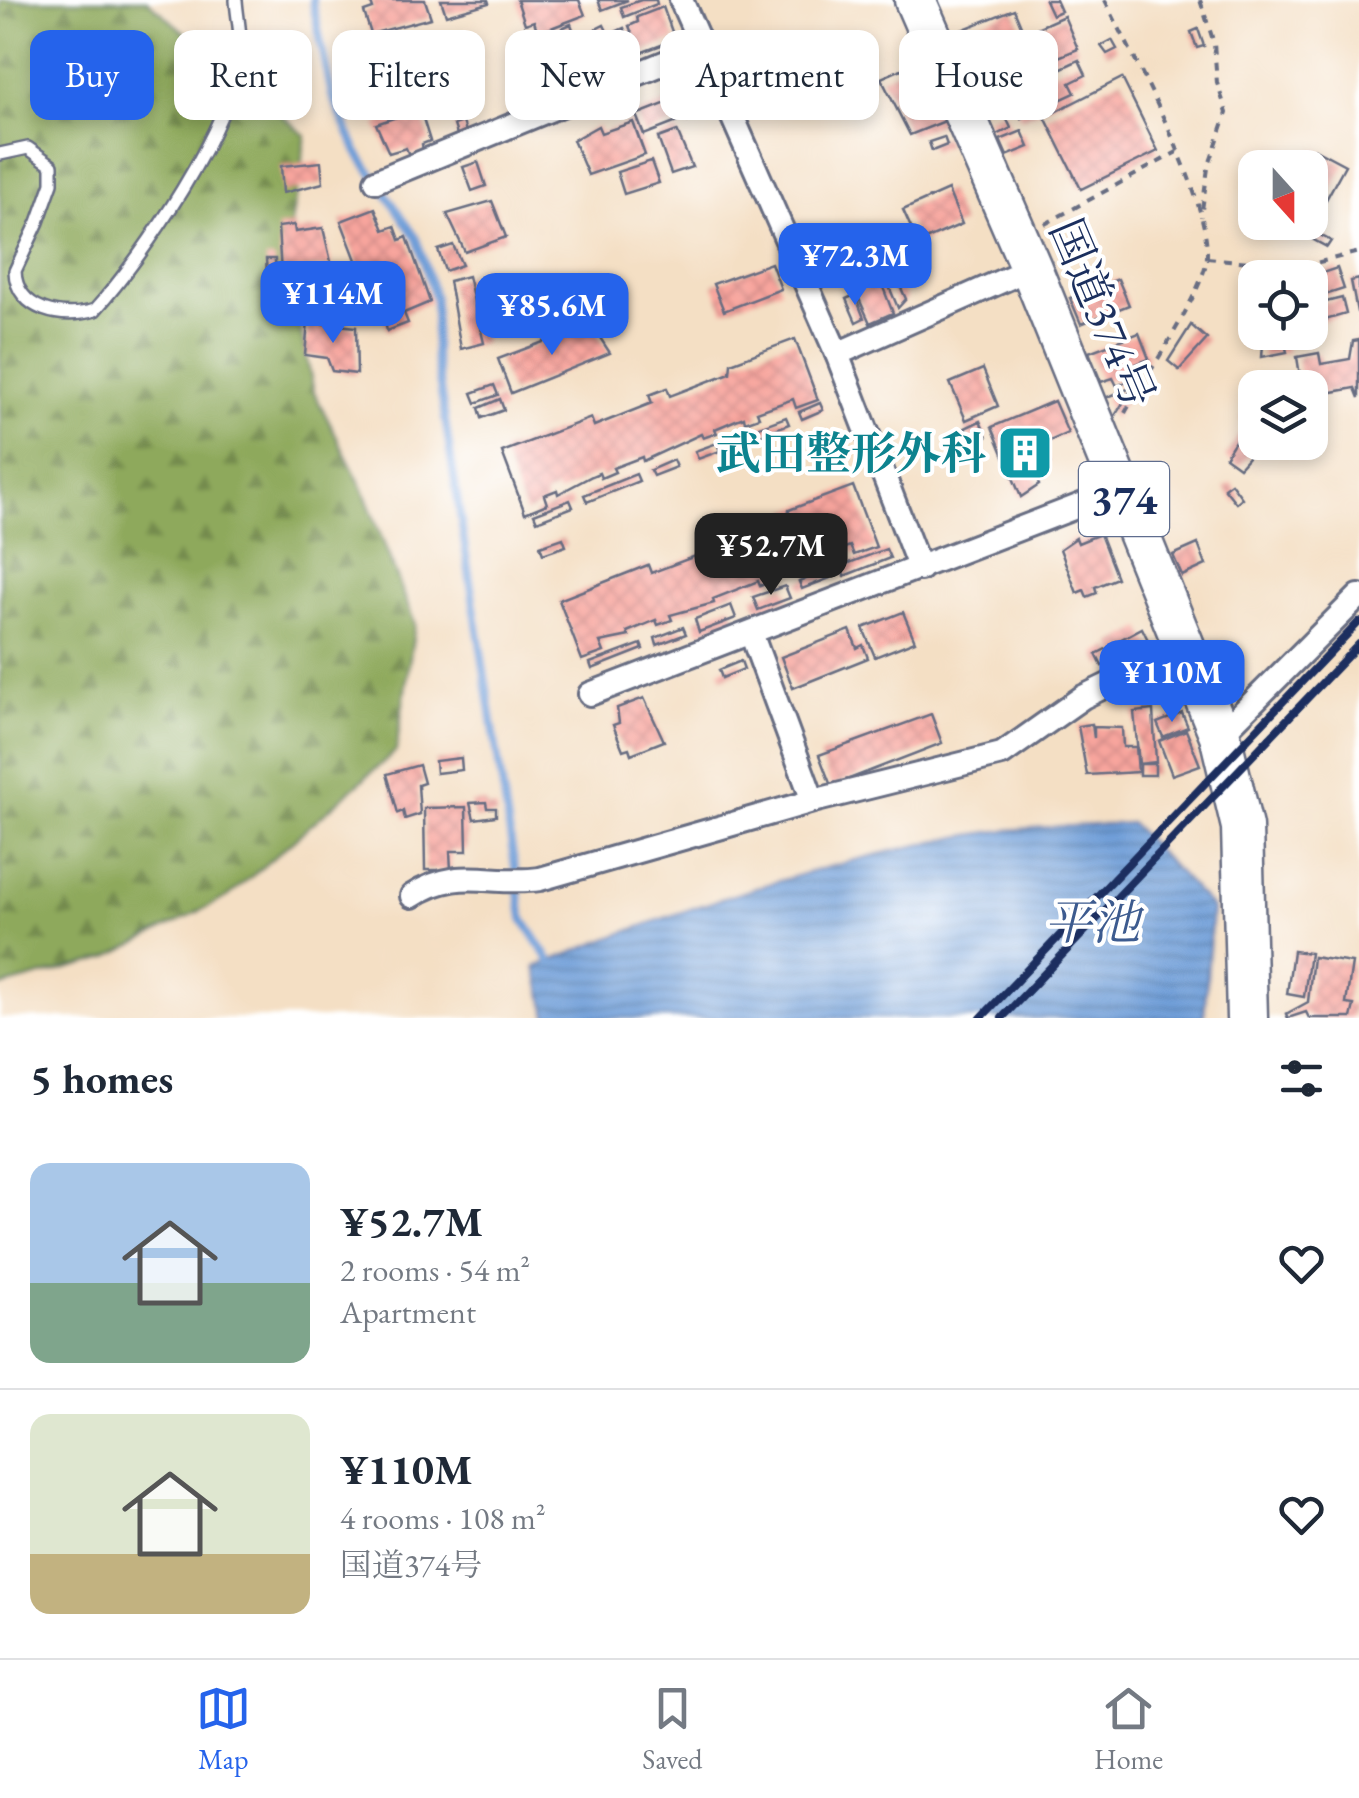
<!DOCTYPE html>
<html lang="en">
<head>
<meta charset="utf-8">
<style>
  body { margin:0; font-family:"EB Garamond","Noto Serif JP",serif; background:#f6f6f7; color:#1f2937; height:100vh; display:flex; flex-direction:column; font-size:38px; white-space:nowrap }
  * { box-sizing:border-box; margin:0 }
  p { font-size:32px; color:#747a83 }
  .icon { flex:none; width:55px; height:55px; fill:none; stroke:currentColor; stroke-width:2; stroke-linecap:round; stroke-linejoin:round }
  .map { position:relative; height:1018px; overflow:hidden }
  .sheet { display:flex; flex-direction:column; background:#fff; flex:1 }
  .sheet>* { flex:none }
  .top-card { position:absolute; left:30px; top:30px; width:1300px; height:90px; display:flex; gap:20px }
  .needle { width:65px; rotate:159deg }
  .tools { position:absolute; left:1238px; top:150px; display:grid; gap:20px }
  .tools a { display:grid; place-items:center; width:90px; height:90px; border-radius:20px; background:#fff; box-shadow:0 5px 15px #0003; font-size:50px }
  .price { position:absolute; translate:-50% -85px; padding:0 22px; border-radius:20px; background:#2563eb; color:#fff; font-size:32px; line-height:65px; filter:drop-shadow(0 2px 5px #0008) }
  .price::after { content:''; position:absolute; left:50%; top:60px; width:30px; height:22px; margin-left:-15px; background:inherit; clip-path:polygon(0 0,100% 0,50% 100%) }
  .price.active { background:#222; color:#fff }
  ul { padding:0; list-style:none }
  li { display:flex; align-items:center; gap:30px; height:250px; padding:0 30px }
  li+li { border-top:2px solid #e0e1e3 }
  li span { display:grid; place-items:center; flex:none; width:280px; height:200px; border-radius:20px; color:#555 }
  li>.icon { margin-inline-start:auto }
  span .icon { width:120px; height:120px; fill:#fffc; stroke-width:1 }
  li b { font-size:42px }
  h2 { display:flex; justify-content:space-between; align-items:center; height:120px; padding:0 30px; font-size:42px }
  .chip { padding:0 35px; border-radius:20px; background:#fff; box-shadow:0 5px 15px #0003; font-size:35px; line-height:90px }
  .chip.active { background:#2563eb; color:#fff }
  .tab-bar { display:flex; justify-content:space-around; align-items:center; height:140px; border-top:2px solid #e0e1e3; background:#fff; font-size:28px; color:#747a83 }
  .tab-bar a { display:grid; justify-items:center; gap:5px }
  .tab-bar .active { color:#2563eb }
  .map>svg:first-child { display:block }
</style>
</head>
<body>
<div class="map">
<svg width="1359" height="1018" viewBox="0 0 1359 1018">
  <defs>
    <pattern id="forest-firs" width="22" height="20" patternUnits="userSpaceOnUse" patternTransform="scale(2.5)"><rect width="22" height="20" fill="#8ea95b"/><path d="M5 1l3.5 6h-7zM16 11l3.5 6h-7z" fill="#738a4e"/></pattern>
    <pattern id="water-rules" width="6" height="5" patternUnits="userSpaceOnUse" patternTransform="scale(2.5)"><rect width="6" height="5" fill="#6f9ed8"/><path d="M0 2.5h6" fill="none" stroke="#5a81b2"/></pattern>
    <pattern id="building-cross-hatch" width="8" height="8" patternUnits="userSpaceOnUse" patternTransform="scale(2.5)"><rect width="8" height="8" fill="#f8a59d"/><path d="M0 0l8 8M0 8l8-8" fill="none" stroke="#d48e8a"/></pattern>
  </defs>
  <rect width="100%" height="100%" fill="#fff"/>
  <filter id="ink" filterUnits="userSpaceOnUse"><feTurbulence type="fractalNoise" baseFrequency=".01" numOctaves="2"/><feDisplacementMap in="SourceGraphic" scale="20" xChannelSelector="R" yChannelSelector="G"/><feConvolveMatrix kernelMatrix="1 2 1 2 8 2 1 2 1" color-interpolation-filters="sRGB"/></filter>
  <filter id="wash" filterUnits="userSpaceOnUse"><feTurbulence type="fractalNoise" baseFrequency=".0048" numOctaves="4" result="noise"/><feDisplacementMap in="SourceGraphic" scale="40" xChannelSelector="R" yChannelSelector="G"/><feGaussianBlur stdDeviation="2.25" result="paint"/><feColorMatrix in="noise" values="0 0 0 0 0 0 0 0 0 0 0 0 0 0 0 0 0 1.4 0 .05"/><feComposite in="paint" operator="in"/></filter>
  <g filter="url(#wash)">
    <rect width="100%" height="100%" fill="#f4dfc4"/>
    <polygon fill="url(#forest-firs)" stroke="#546c5c" stroke-width="2.5" points="0,0 147,0 306,136 285,258 314,392 362,487 415,624 396,751 229,896 107,958 0,987"/>
    <path fill="url(#water-rules)" stroke="#45669b" stroke-width="2.5" d="M1131,823L1212,908L1204,1018H548L536,967C675,910 816,864 964,836C1018,826 1076,827 1131,823Z"/>
    <g fill="none" stroke-linecap="round" stroke-linejoin="round">
      <polyline stroke="#6f9ed8" stroke-width="8" points="312,0 332,96 358,153 417,239 435,298 435,355 523,919 550,961"/>
    </g>
    <g id="blocks">
      <g fill="url(#building-cross-hatch)">
        <polygon points="370,0 425,0 431,18 371,34 364,12 373,9"/>
        <polygon points="441,0 488,0 489,3 446,15"/>
        <polygon points="517,0 579,0 585,15 538,33 534,21 525,24"/>
        <polygon points="598,0 628,0 602,10"/>
        <polygon points="641,0 656,0 657,4 624,17 621,7"/>
        <polygon points="1045,0 1056,0 1061,11 1052,15"/>
        <polygon points="663,7 675,40 640,53 629,26 638,22 637,17"/>
        <polygon points="1014,9 1024,33 964,58 954,33"/>
        <polygon points="1064,16 1078,49 1044,63 1030,31"/>
        <polygon points="571,24 577,41 568,44 562,28"/>
        <polygon points="604,25 609,35 624,28 638,58 600,74 582,36"/>
        <polygon points="1198,29 1204,46 1197,48 1191,32"/>
        <polygon points="1024,38 1038,70 1009,82 996,50"/>
        <polygon points="1112,40 1117,49 1107,54 1101,46"/>
        <polygon points="556,49 559,56 572,50 585,85 555,99 531,60"/>
        <polygon points="697,59 718,109 688,122 668,84 694,70 691,62"/>
        <polygon points="1079,60 1086,75 1070,83 1075,93 1021,118 1015,106 1023,103 1016,89"/>
        <polygon points="918,66 945,121 910,135 881,78 906,67 909,74"/>
        <polygon points="1122,78 1158,151 1081,189 1045,117"/>
        <polygon points="669,102 677,122 644,135 636,115"/>
        <polygon points="420,109 430,141 422,144 423,151 409,155 406,148 389,153 376,124"/>
        <polygon points="1003,111 1011,128 995,136 987,118"/>
        <polygon points="463,122 468,138 459,141 454,125"/>
        <polygon points="633,122 645,155 588,175 573,140 598,126 601,133"/>
        <polygon points="677,131 692,167 671,174 658,138"/>
        <polygon points="1022,131 1029,147 1007,156 1000,140"/>
        <polygon points="944,137 947,145 932,151 929,142"/>
        <polygon points="1315,149 1345,165 1306,236 1280,222 1310,222 1310,168 1305,168"/>
        <polygon points="651,161 659,183 624,194 617,172"/>
        <polygon points="321,162 323,183 283,193 281,166"/>
        <polygon points="478,162 486,186 472,191 463,167"/>
        <polygon points="948,190 962,224 918,243 903,210"/>
        <polygon points="492,201 506,237 465,252 447,214"/>
        <polygon points="375,208 384,230 395,226 400,240 407,237 430,302 404,313 408,323 387,331 382,308 274,315 272,284 363,278 341,221"/>
        <polygon points="294,225 295,232 323,228 332,266 281,273 278,227"/>
        <polygon points="1316,233 1331,241 1327,247 1312,239"/>
        <polygon points="453,245 462,265 445,271 438,250"/>
        <polygon points="909,252 915,268 903,273 896,258"/>
        <polygon points="266,259 275,259 275,276 267,276"/>
        <polygon points="889,261 906,299 898,308 880,265"/>
        <polygon points="771,263 781,289 724,311 713,284"/>
        <polygon points="1337,268 1344,289 1322,296 1316,275"/>
        <polygon points="876,269 893,313 870,323 856,292 871,286 868,280 859,283 856,276"/>
        <polygon points="468,276 484,343 461,349 449,281"/>
        <polygon points="1118,279 1129,305 1081,324 1070,298"/>
        <polygon points="1359,279 1359,312 1357,312 1351,281"/>
        <polygon points="855,295 864,318 856,322 846,299"/>
        <polygon points="1342,298 1346,314 1322,321 1318,304"/>
        <polygon points="308,322 356,327 357,374 332,371 327,358 305,355"/>
        <polygon points="591,324 610,353 511,393 498,359"/>
        <polygon points="1191,325 1207,339 1179,370 1168,361"/>
        <polygon points="1139,333 1149,359 1131,366 1136,378 1117,386 1113,378 1101,382 1089,352"/>
        <polygon points="795,339 818,400 796,408 793,399 757,412 759,417 745,422 744,417 736,420 715,429 717,433 703,438 701,434 643,461 642,457 613,468 615,472 601,478 599,473 592,476 558,494 557,490 544,495 547,504 525,513 502,452 591,418 594,426 652,403 649,395 667,388 670,396 730,373 731,363"/>
        <polygon points="1284,340 1287,352 1262,357 1263,344"/>
        <polygon points="1359,340 1359,398 1355,388 1310,396 1310,388 1302,388 1297,357 1319,353 1321,364 1350,359 1353,341"/>
        <polygon points="983,369 998,406 966,420 950,383"/>
        <polygon points="494,385 498,395 476,403 472,393"/>
        <polygon points="1133,387 1113,419 1105,398"/>
        <polygon points="1255,398 1255,438 1243,430 1247,424 1240,419"/>
        <polygon points="500,399 504,410 482,418 479,408"/>
        <polygon points="1054,401 1068,433 1043,444 1050,463 1033,470 1039,485 1021,497 992,427"/>
        <polygon points="820,403 823,410 802,419 799,412"/>
        <polygon points="786,417 789,424 734,445 732,437"/>
        <polygon points="980,421 987,437 972,444 965,428"/>
        <polygon points="1240,433 1258,446 1239,467 1225,457"/>
        <polygon points="717,443 720,451 698,459 695,451"/>
        <polygon points="673,460 676,467 653,476 650,470"/>
        <polygon points="636,474 639,481 587,502 584,495"/>
        <polygon points="1231,483 1242,498 1236,503 1224,488"/>
        <polygon points="853,486 876,547 854,555 850,546 822,556 814,559 816,564 802,569 800,564 772,576 774,580 760,586 758,581 713,599 714,603 670,615 672,620 658,625 656,620 627,632 629,636 600,642 604,652 582,660 559,600 648,565 651,573 709,551 706,543 724,536 727,543 788,520 789,510"/>
        <polygon points="570,500 573,507 537,521 534,514"/>
        <polygon points="1100,534 1117,578 1095,587 1097,593 1087,597 1084,590 1077,593 1060,549 1076,538 1078,543"/>
        <polygon points="563,538 566,546 543,554 540,546"/>
        <polygon points="1198,544 1206,565 1182,576 1173,555"/>
        <polygon points="886,549 890,558 844,576 841,566"/>
        <polygon points="827,570 830,578 802,589 799,582"/>
        <polygon points="785,586 790,598 758,610 753,597"/>
        <polygon points="731,605 736,618 699,632 695,619"/>
        <polygon points="903,612 915,641 875,657 863,628"/>
        <polygon points="683,627 686,634 657,645 655,638"/>
        <polygon points="1142,628 1152,648 1123,664 1112,644"/>
        <polygon points="850,630 857,648 863,645 868,658 793,688 781,657"/>
        <polygon points="641,644 643,649 592,669 590,663"/>
        <polygon points="1110,647 1116,659 1102,666 1096,654"/>
        <polygon points="741,661 744,669 722,678 719,670"/>
        <polygon points="644,698 664,741 631,754 629,748 623,750 613,725 619,723 617,708"/>
        <polygon points="1153,710 1156,762 1139,764 1134,712"/>
        <polygon points="1182,713 1188,727 1163,737 1157,723"/>
        <polygon points="931,714 942,743 831,786 819,755"/>
        <polygon points="1092,724 1094,738 1094,727 1122,728 1123,747 1136,747 1138,772 1087,775 1078,726"/>
        <polygon points="1186,730 1200,765 1172,775 1159,741"/>
        <polygon points="461,758 462,770 436,773 435,761"/>
        <rect x="1140" y="764" width="15" height="11"/>
        <polygon points="419,765 424,783 418,785 420,814 405,819 403,811 398,813 387,774"/>
        <polygon points="486,802 487,808 496,808 496,816 474,819 470,803"/>
        <polygon points="466,807 467,851 450,851 451,870 425,870 424,808"/>
        <polygon points="1293,951 1310,953 1304,997 1287,994"/>
        <polygon points="1313,957 1352,963 1346,1004 1354,1005 1351,1018 1309,1018 1306,1012 1288,1018 1286,1014 1308,1002"/>
      </g>
    </g>
  </g>
  <g filter="url(#ink)">
    <use href="#blocks" fill-opacity="0" stroke="#676d82" stroke-width="2.5"/>
    <g fill="none" stroke-linecap="round" stroke-linejoin="round">
      <g stroke="#676d82" stroke-width="16">
        <path id="lane" d="M0,154L28,148L52,165V183L38,222L15,271C16,311 64,320 95,310C145,254 230,129 240,54C242,37 237,17 236,0"/>
      </g>
      <g stroke="#676d82" stroke-width="28">
        <g id="street">
          <polyline points="681,0 837,354 1031,268"/>
          <polyline points="376,181 703,47"/>
          <polyline points="837,354 920,569"/>
          <polyline points="751,633 813,801"/>
          <polyline points="590,694 1120,490"/>
          <polyline points="1220,735 1359,596"/>
          <path d="M412,896C459,865 490,886 540,879L813,801L1002,754L1083,697L1184,648"/>
        </g>
      </g>
      <g stroke="#676d82" stroke-width="45">
        <polyline id="highway" points="915,0 1031,268 1220,735 1242,827 1247,1018"/>
      </g>
      <g stroke="#676d82" stroke-width="4" stroke-dasharray="8 8" stroke-linecap="butt">
        <path d="M1105,0C1134,59 1209,194 1207,256C1206,289 1143,381 1125,413"/>
        <polyline points="1200,0 1214,43 1217,83 1227,113 1208,168 1201,217"/>
        <polyline points="1045,224 1177,152"/>
        <polyline points="1207,258 1300,267 1359,252"/>
      </g>
      <use href="#lane" stroke="#fff" stroke-width="11"/>
      <use href="#street" stroke="#fff" stroke-width="22"/>
      <use href="#highway" stroke="#fff" stroke-width="40"/>
      <g stroke="#1b2f5e" stroke-width="8">
        <polyline points="981,1018 1359,622"/>
        <polyline points="1002,1018 1359,644"/>
      </g>
    </g>
  </g>
  <defs>
    <g id="building-square" transform="scale(2.875)"><rect x="-9" y="-9" width="18" height="18" rx="4" fill="#0f9aa8" stroke="#fff"/><path d="M-4-6H4V6H1V3H-1V6H-4ZM-2.5-4.3h1.7v1.8h-1.7ZM.8-4.3h1.7v1.8H.8ZM-2.5-1h1.7V.8h-1.7ZM.8-1h1.7V.8H.8Z" fill="#fff"/></g>
  </defs>
  <g fill-rule="evenodd">
    <use href="#building-square" x="1025" y="453"/>
  </g>
  <g text-anchor="middle" dominant-baseline="central" stroke-width="8" stroke-linejoin="round" paint-order="stroke">
    <rect fill="#fff" stroke="#5f6d8e" stroke-width="2.5" x="1079" y="462" width="90" height="74" rx="8"/>
    <g font-size="42" font-weight="bold" fill="#1b2f5e">
      <text x="1124" y="499">374</text>
    </g>
    <g font-size="45" fill="#1b2f5e" stroke="#fff">
      <text transform="translate(1103 313) rotate(67)">国道374号</text>
    </g>
    <g font-size="45" font-weight="bold" fill="#0d838f" stroke="#fff" text-anchor="end">
      <text x="986" y="453">武田整形外科</text>
    </g>
    <g font-size="48" font-style="italic" fill="#3d5b8f" stroke="#fff">
      <text x="1092" y="922">平池</text>
    </g>
  </g>
</svg>
<div class="tools">
<a><svg class="needle" viewBox="-14 -14 28 28"><path d="M0-13l5 13h-10z" fill="#e53935"/><path d="M0 13l5-13h-10z" fill="#747a83"/></svg></a>
<a><svg class="icon" aria-label="locate" viewBox="0 0 24 24"><circle cx="12" cy="12" r="6"/><path d="M12 2v4M12 18v4M2 12h4M18 12h4"/></svg></a>
<a><svg class="icon" aria-label="layers" viewBox="0 0 24 24"><path d="M12 4l9 5-9 5-9-5zM3 14l9 5 9-5"/></svg></a>
</div>
<b class="price" style="left:855px;top:308px">¥72.3M</b>
<b class="price" style="left:333px;top:346px">¥114M</b>
<b class="price" style="left:552px;top:358px">¥85.6M</b>
<b class="price active" style="left:771px;top:598px">¥52.7M</b>
<b class="price" style="left:1172px;top:725px">¥110M</b>
<div class="top-card">
<a class="chip active">Buy</a>
<a class="chip">Rent</a>
<a class="chip">Filters</a>
<a class="chip">New</a>
<a class="chip">Apartment</a>
<a class="chip">House</a>
</div>
</div>
<section class="sheet">
<h2>5 homes<svg class="icon" aria-label="filters" viewBox="0 0 24 24"><path d="M4 7h16M4 17h16"/><circle cx="9" cy="7" r="2"/><circle cx="15" cy="17" r="2"/></svg></h2>
<ul>
<li><span style="background:linear-gradient(#a9c7e8 60%,#7fa58c 0)"><svg class="icon" aria-label="home" viewBox="0 0 24 24"><path d="M3 11l9-7 9 7M6 9v11h12V9"/></svg></span><div><b>¥52.7M</b><p>2 rooms · 54 m²</p><p>Apartment</p></div><svg class="icon" aria-label="heart" viewBox="0 0 24 24"><path d="M12 20l-8-8c-3-5 5-10 8-4 3-6 11-1 8 4z"/></svg></li>
<li><span style="background:linear-gradient(#dfe7d0 70%,#c2b280 0)"><svg class="icon" aria-label="home" viewBox="0 0 24 24"><path d="M3 11l9-7 9 7M6 9v11h12V9"/></svg></span><div><b>¥110M</b><p>4 rooms · 108 m²</p><p>国道374号</p></div><svg class="icon" aria-label="heart" viewBox="0 0 24 24"><path d="M12 20l-8-8c-3-5 5-10 8-4 3-6 11-1 8 4z"/></svg></li>
</ul>
</section>
<nav class="tab-bar">
<a class="active"><svg class="icon" aria-label="map" viewBox="0 0 24 24"><path d="M3 6l6-2 6 2 6-2v14l-6 2-6-2-6 2zM9 4v14M15 6v14"/></svg>Map</a>
<a><svg class="icon" aria-label="saved" viewBox="0 0 24 24"><path d="M7 4h10v16l-5-4-5 4z"/></svg>Saved</a>
<a><svg class="icon" aria-label="home" viewBox="0 0 24 24"><path d="M3 11l9-7 9 7M6 9v11h12V9"/></svg>Home</a>
</nav>
</body>
</html>
